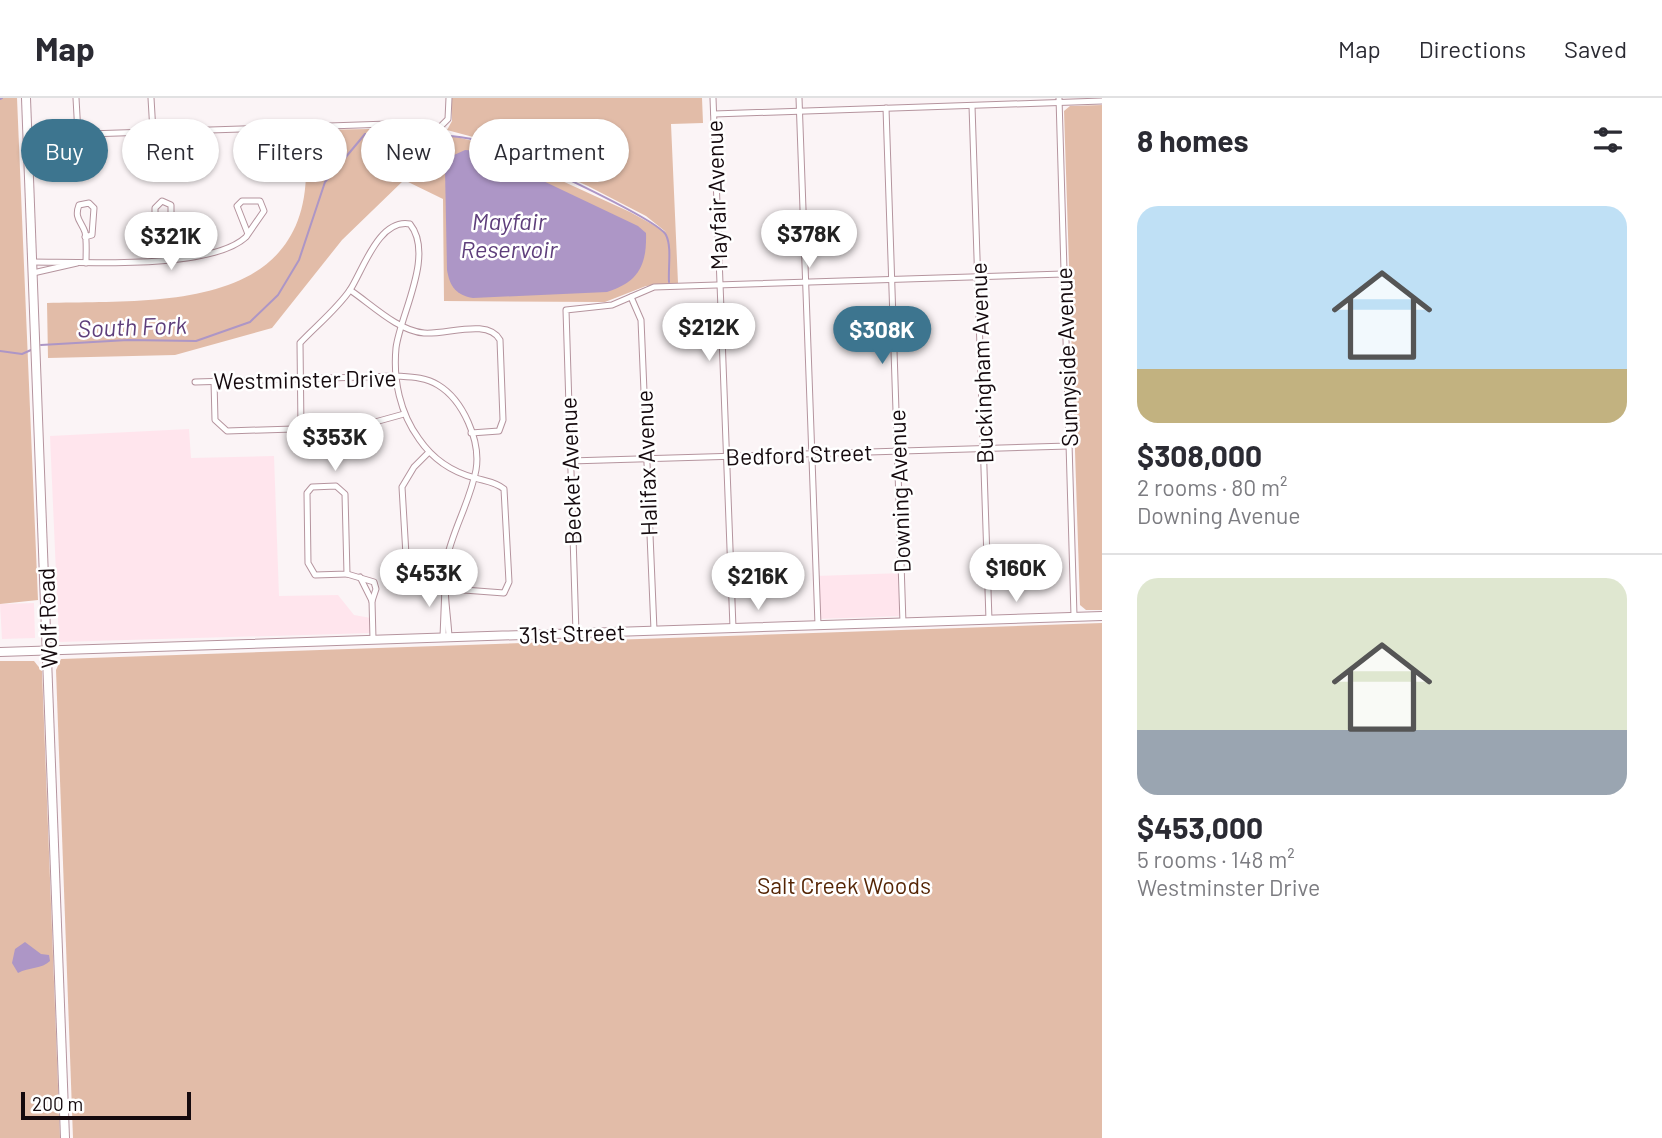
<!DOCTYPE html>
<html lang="en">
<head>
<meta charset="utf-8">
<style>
  body { margin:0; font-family:Barlow,sans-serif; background:#f2f2f3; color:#2b2b33; height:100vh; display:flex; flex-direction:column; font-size:26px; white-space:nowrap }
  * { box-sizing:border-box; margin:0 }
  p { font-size:23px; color:#7c7c81 }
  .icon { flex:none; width:38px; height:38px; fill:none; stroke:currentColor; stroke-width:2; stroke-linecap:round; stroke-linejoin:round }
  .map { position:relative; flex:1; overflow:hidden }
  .sheet { display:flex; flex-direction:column; background:#fff; width:560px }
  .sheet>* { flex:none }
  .guide { position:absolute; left:21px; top:21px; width:665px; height:63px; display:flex; gap:14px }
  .scale { position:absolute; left:21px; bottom:18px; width:170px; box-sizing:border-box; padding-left:7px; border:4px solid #150a0e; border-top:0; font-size:19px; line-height:24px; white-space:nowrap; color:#150a0e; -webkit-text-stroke:5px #fff; paint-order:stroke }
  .price { position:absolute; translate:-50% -60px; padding:0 16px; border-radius:24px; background:#fff; color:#222; font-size:23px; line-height:46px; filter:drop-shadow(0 2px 4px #0008) }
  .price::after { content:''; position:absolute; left:50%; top:42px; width:21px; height:16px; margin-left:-10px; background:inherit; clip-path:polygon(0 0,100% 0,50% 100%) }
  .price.on { background:#3d758f; color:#fff }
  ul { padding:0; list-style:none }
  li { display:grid; align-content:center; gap:14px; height:371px; padding:0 35px }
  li+li { border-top:2px solid #e1e1e2 }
  li span { display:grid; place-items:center; height:217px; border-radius:21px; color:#555 }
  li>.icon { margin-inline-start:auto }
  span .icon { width:126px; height:126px; fill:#fffc; stroke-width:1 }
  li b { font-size:30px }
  h2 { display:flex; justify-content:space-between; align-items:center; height:84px; padding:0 35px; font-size:30px }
  .pill { padding:0 24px; border-radius:32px; background:#fff; box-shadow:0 2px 5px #0004; font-size:24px; line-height:63px }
  .pill.on { background:#3d758f; color:#fff }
  header { display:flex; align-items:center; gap:42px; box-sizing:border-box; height:98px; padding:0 35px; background:#fff; border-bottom:2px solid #e1e1e2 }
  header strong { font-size:33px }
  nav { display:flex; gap:38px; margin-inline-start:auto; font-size:24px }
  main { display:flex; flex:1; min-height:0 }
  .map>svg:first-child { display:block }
</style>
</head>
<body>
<header>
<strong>Map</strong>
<nav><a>Map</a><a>Directions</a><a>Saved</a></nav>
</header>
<main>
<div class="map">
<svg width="1102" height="1040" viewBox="0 0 1102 1040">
  <rect width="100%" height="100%" fill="#fbf4f6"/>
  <g fill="#ffe5ed">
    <polygon points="189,331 191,360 274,358 279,498 338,497 354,517 371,520 372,535 59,544 50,338"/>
    <polygon points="903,475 904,518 817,521 816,478"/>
    <polygon points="34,505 35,540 2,541 0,506"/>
  </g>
  <g fill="#e2bca8">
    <polygon points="0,0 17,0 38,502 0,506 0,541"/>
    <path d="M452,0H702L703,25L671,26L678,185L646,188L605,204L444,203L443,101L404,82L342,142L272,230L175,257L48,260L47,205C149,202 307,216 306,71L319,70L318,32L420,30L477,44L630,114L666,134L646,118L588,88L488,43L447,32L452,23Z"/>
    <polygon points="1102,7 1102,512 1086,512 1080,507 1064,13 1070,8"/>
    <polygon points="1102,525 1102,1040 73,1040 56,572 61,561"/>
    <polygon points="0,563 34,563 42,573 60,1040 0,1040"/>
  </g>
  <g fill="#ad96c6">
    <path d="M465,52L480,53L638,128L646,135C647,168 638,184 607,194L473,200C456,197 450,189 447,172L445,72L454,57Z"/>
    <path d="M25,844L41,856L49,857L50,863C42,871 29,869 18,875L12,865L15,851Z"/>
  </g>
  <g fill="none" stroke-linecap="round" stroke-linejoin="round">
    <g stroke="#ad96c6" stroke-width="2">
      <polyline points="0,1 2,0"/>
      <path d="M41,247L128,242L196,243L250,224L278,197L299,162L325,84L365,36C402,41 439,33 476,42C499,47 658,121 666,137C672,149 668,170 669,184"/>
      <polyline points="0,253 22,256 31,252"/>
    </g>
    <g stroke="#b5949e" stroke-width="7">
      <g id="minor">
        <polyline points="76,0 78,36"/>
        <polyline points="151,0 153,34"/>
        <polyline points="713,0 733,530"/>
        <polyline points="799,0 818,527"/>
        <polyline points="1059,0 1074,518"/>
        <polyline points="972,8 989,522"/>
        <polyline points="886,10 903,525"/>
        <polyline points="714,16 1102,3"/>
        <polyline points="27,38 418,25 438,31 448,21 449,0"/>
        <polyline points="164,131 155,123 155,110 162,103 171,107 171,126 164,131 165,161"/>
        <path d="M85,139L92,137L94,110L89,105L79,107C74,120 81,123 85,134C87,143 86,155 86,165"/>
        <path d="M32,164C80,164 211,172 246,139L248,136L264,113L260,103H242L237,108L248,136"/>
        <polyline points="33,175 77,165"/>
        <path d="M350,192C371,206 398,233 424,235C447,237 488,220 500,242L503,322L499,333L471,335"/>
        <polyline points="631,199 641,222 654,532"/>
        <polyline points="214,283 215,322 227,333 357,329 404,316"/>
        <path d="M195,284L396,278C411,279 425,279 438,287C463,302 481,343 476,372C470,404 452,433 446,464C442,486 448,516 449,539"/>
        <path d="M301,331L300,245C316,228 337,211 350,192C363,172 379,120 410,126C435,157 400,217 396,250C393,282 400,315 419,341C432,360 452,374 475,380C485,383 496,384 504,391L509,484L504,495L424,489L407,474L402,389L414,369L429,354"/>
        <polyline points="570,363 1069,348"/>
        <polygon points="336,388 345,396 347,476 315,477 308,465 307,395 312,389"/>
        <polyline points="347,476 374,484 376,491 372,503"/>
        <polyline points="360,479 372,503 373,541"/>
        <polyline points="576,535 566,212 612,207 654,189 1063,176"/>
        <polyline points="443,539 445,489"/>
      </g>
    </g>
    <g stroke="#b5949e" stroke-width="10">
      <g id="secondary">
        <polyline points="26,0 65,1040"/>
        <polyline points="0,554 1102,518"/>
      </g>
    </g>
    <use href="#minor" stroke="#fff" stroke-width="5"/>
    <use href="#secondary" stroke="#fff" stroke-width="8"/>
  </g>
  <g text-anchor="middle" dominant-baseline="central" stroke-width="5" stroke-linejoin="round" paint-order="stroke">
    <g font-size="23" fill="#150a0e" stroke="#fff">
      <text transform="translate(716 97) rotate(-92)">Mayfair Avenue</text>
      <text transform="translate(1066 259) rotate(-92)">Sunnyside Avenue</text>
      <text transform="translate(981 265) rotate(-92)">Buckingham Avenue</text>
      <text transform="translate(305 281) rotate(-1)">Westminster Drive</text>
      <text transform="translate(799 356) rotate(-2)">Bedford Street</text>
      <text transform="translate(646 365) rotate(-92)">Halifax Avenue</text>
      <text transform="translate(570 373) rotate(-92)">Becket Avenue</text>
      <text transform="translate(899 393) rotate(-92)">Downing Avenue</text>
      <text transform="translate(47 520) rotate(-92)">Wolf Road</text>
      <text transform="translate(572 535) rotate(-2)">31st Street</text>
    </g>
    <g font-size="23" fill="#552505" stroke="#fff">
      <text x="844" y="787">Salt Creek Woods</text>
    </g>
    <g font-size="24" font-style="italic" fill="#5e3e7b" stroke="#fff">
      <text x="509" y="122">Mayfair<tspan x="509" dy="28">Reservoir</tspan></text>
      <text transform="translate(132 228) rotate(-2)">South Fork</text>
    </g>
  </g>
</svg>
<div class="scale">200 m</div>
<b class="price" style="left:809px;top:172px">$378K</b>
<b class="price" style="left:171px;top:174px">$321K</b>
<b class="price" style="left:709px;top:265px">$212K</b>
<b class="price on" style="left:882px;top:268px">$308K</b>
<b class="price" style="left:335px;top:375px">$353K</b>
<b class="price" style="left:1016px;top:506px">$160K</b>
<b class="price" style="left:429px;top:511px">$453K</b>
<b class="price" style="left:758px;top:514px">$216K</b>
<div class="guide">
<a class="pill on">Buy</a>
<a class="pill">Rent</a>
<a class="pill">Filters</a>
<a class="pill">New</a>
<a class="pill">Apartment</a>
</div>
</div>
<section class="sheet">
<h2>8 homes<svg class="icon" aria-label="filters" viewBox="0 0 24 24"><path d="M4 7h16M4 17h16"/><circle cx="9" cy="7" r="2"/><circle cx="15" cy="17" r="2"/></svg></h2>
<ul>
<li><span style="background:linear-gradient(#bfe0f5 75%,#c2b280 0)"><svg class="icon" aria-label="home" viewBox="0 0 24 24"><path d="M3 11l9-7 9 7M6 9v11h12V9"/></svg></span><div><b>$308,000</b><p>2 rooms · 80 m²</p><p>Downing Avenue</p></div></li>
<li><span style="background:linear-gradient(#dfe7d0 70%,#9aa5b1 0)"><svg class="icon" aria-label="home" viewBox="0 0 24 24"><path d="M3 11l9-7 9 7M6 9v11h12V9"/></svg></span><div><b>$453,000</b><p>5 rooms · 148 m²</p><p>Westminster Drive</p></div></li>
</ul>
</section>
</main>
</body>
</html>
